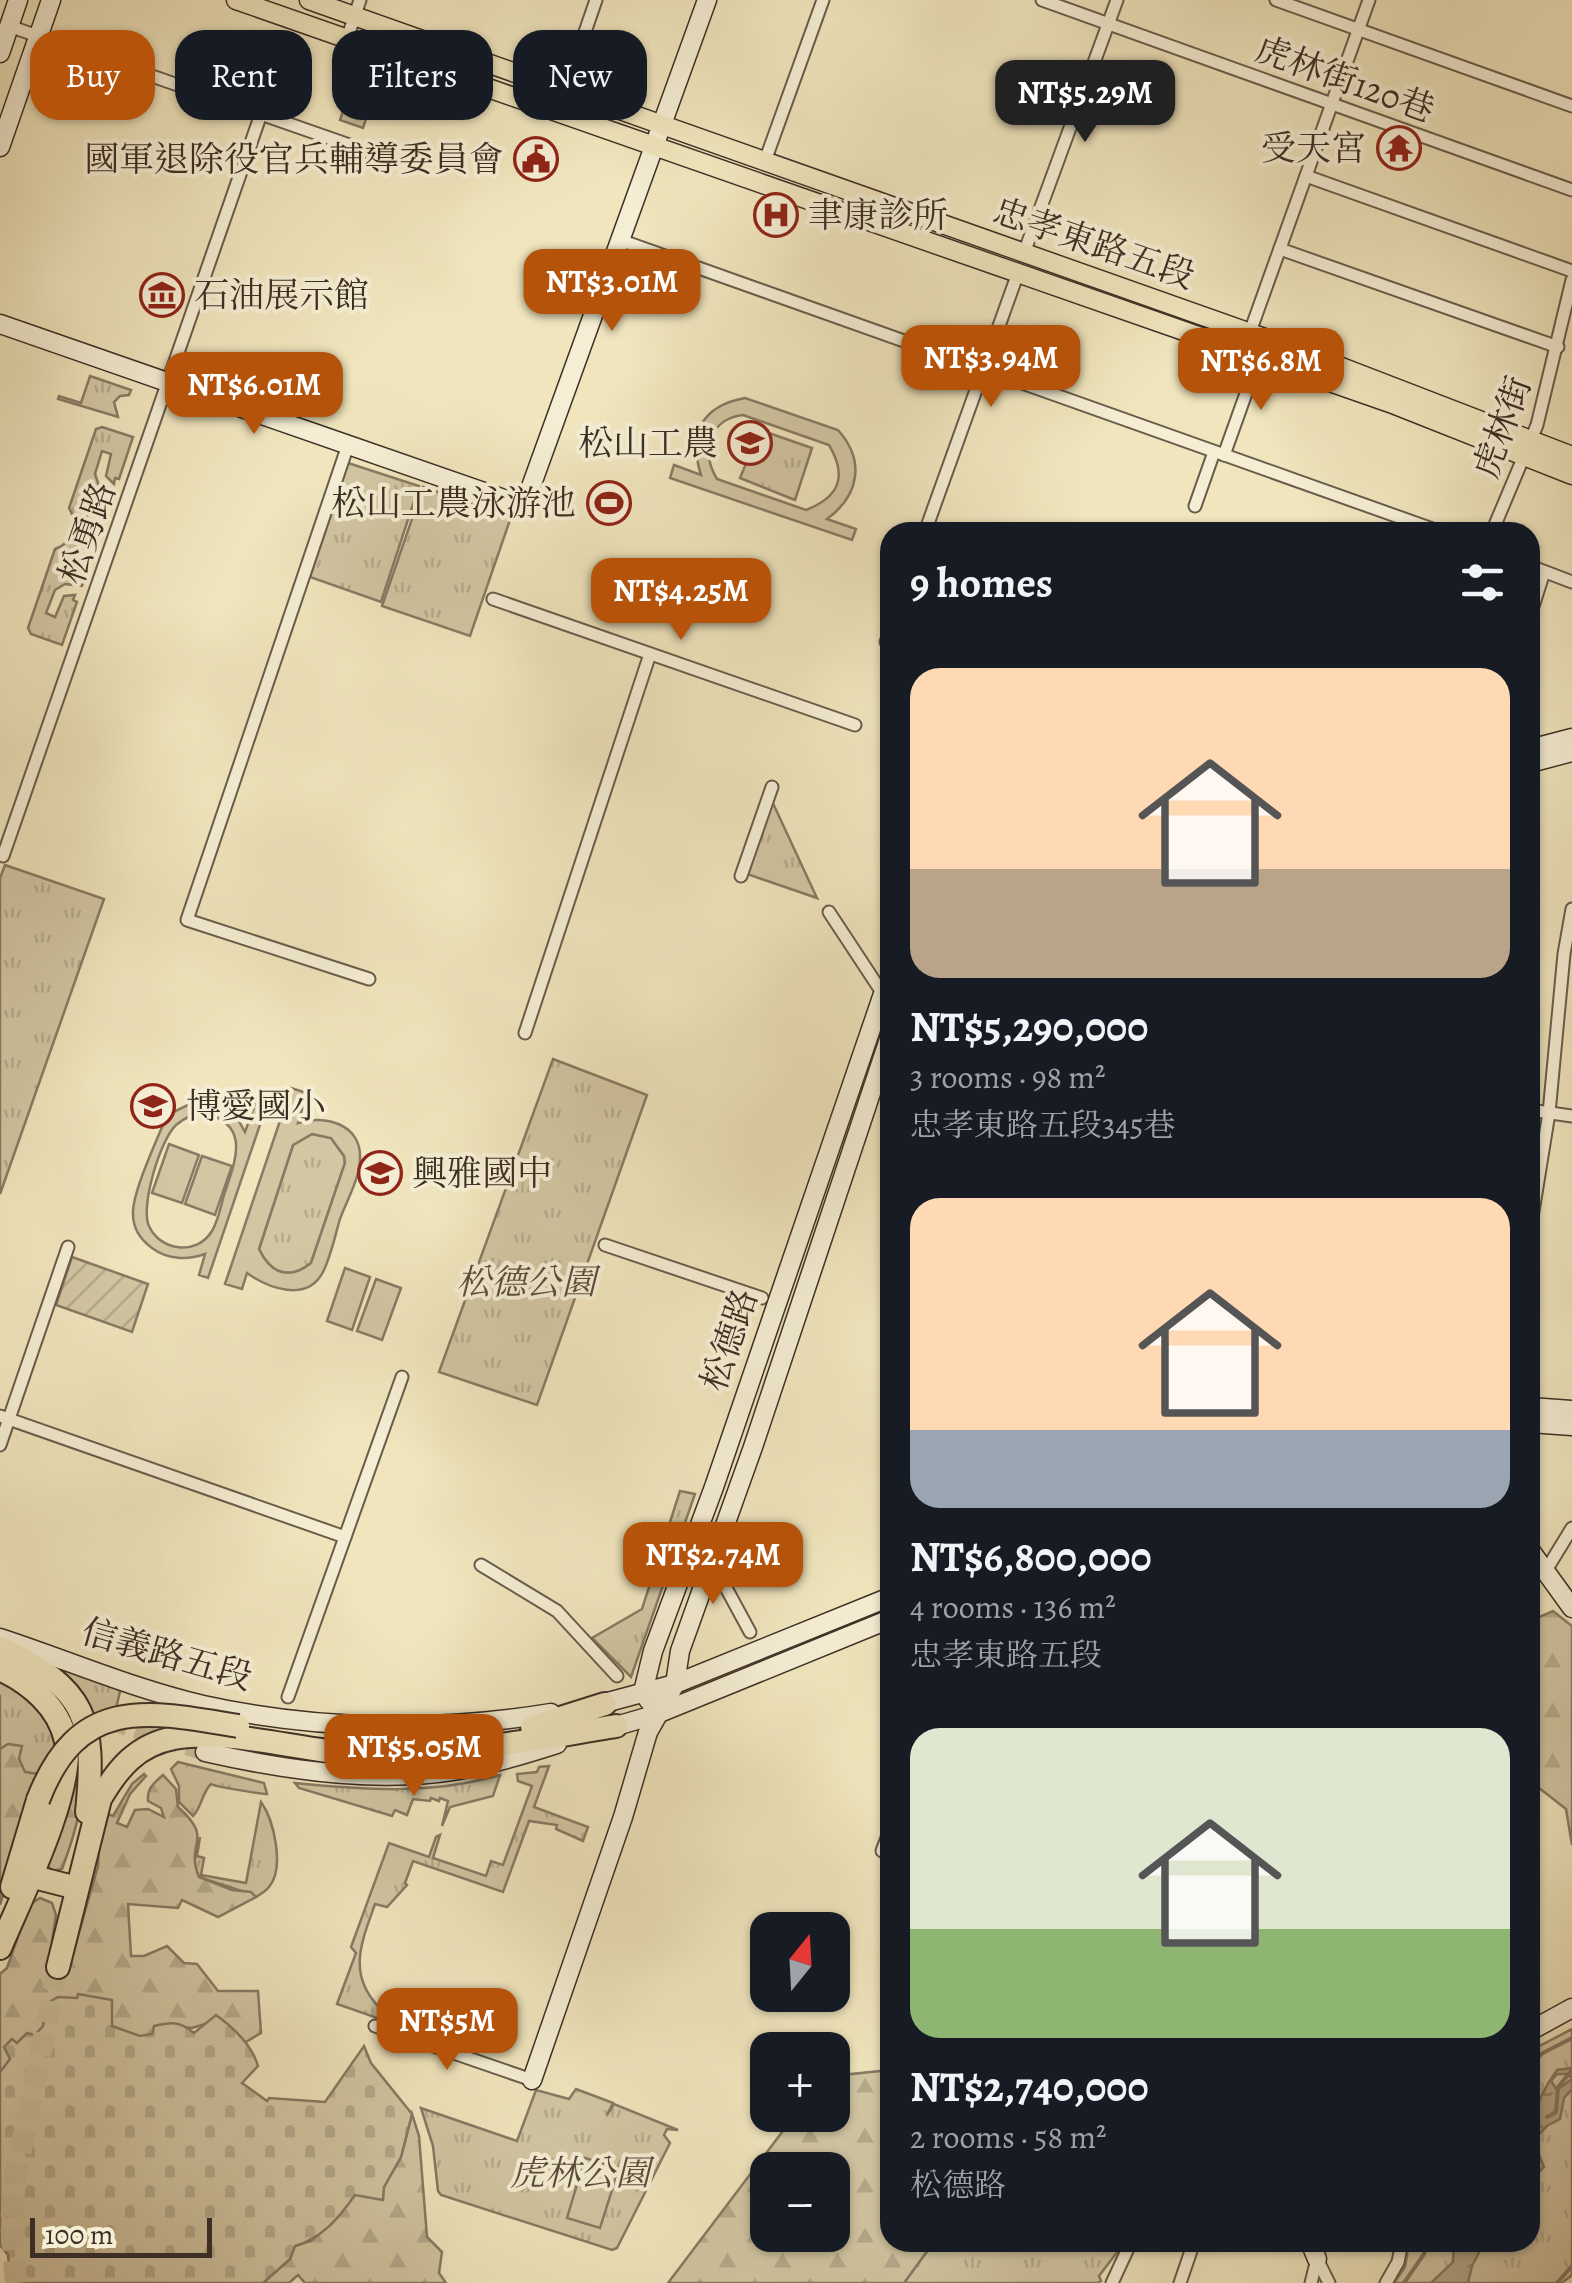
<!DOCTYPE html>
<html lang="en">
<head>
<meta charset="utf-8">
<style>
  body { margin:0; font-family:Alegreya,"Noto Serif TC",serif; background:#20242c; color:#f1f3f6; height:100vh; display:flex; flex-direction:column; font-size:38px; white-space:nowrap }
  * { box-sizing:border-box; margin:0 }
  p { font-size:32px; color:#9ea1a6 }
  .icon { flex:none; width:55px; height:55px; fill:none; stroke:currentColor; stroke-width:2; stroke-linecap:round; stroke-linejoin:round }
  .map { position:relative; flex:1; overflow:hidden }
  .details { position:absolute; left:880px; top:522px; width:660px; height:1730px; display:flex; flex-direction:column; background:#171b24; border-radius:30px; box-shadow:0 2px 8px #0004 }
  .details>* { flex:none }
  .hud { position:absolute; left:30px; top:30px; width:700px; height:90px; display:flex; gap:20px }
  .needle { width:65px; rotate:18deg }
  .controls { position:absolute; left:750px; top:1912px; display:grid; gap:20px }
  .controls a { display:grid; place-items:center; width:100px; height:100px; border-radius:20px; background:#171b24; box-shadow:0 2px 8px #0004; font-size:50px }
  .scale { position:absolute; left:30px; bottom:25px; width:182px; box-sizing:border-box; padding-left:10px; border:5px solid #3d2f25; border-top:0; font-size:28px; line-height:35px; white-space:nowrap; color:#3d2f25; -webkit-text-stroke:8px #f5eed4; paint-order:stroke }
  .price { position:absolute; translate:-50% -85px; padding:0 22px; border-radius:20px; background:#b45309; color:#fff; font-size:32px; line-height:65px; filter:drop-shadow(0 2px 5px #0008) }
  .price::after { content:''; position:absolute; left:50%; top:60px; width:30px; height:22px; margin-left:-15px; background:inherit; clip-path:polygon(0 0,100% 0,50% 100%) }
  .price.current { background:#222; color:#fff }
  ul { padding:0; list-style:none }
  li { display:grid; align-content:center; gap:20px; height:530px; padding:0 30px }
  li span { display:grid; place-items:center; height:310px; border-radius:30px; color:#555 }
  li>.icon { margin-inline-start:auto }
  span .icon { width:180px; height:180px; fill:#fffc; stroke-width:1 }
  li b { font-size:42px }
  h2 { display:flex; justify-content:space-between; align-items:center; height:120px; padding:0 30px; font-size:42px }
  .tag { padding:0 35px; border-radius:30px; background:#171b24; box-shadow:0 2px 8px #0004; font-size:35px; line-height:90px }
  .tag.current { background:#b45309; color:#fff }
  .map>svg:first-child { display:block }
</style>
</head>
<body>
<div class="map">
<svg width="1572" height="2283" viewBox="0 0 1572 2283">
  <defs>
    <pattern id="grass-tufts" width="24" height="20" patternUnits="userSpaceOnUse" patternTransform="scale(2.5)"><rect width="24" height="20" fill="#d2c6a3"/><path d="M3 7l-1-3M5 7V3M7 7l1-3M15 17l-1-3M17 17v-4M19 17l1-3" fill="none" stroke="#b5aa8c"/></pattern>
    <pattern id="forest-firs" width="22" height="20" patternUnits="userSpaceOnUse" patternTransform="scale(2.5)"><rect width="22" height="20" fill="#d2c6a3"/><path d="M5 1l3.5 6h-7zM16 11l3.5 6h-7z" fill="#b5aa8c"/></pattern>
    <pattern id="cemetery-stones" width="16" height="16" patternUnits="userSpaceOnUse" patternTransform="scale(2.5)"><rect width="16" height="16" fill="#d2c6a3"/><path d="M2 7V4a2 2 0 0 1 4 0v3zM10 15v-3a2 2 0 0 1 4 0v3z" fill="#b5aa8c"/></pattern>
    <pattern id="garden-furrows" width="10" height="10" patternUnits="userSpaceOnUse" patternTransform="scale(2.5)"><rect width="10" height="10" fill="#d2c6a3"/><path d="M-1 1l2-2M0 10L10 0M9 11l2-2" fill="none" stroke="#b5aa8c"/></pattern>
    <pattern id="water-ripples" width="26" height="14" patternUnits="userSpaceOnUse" patternTransform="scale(2.5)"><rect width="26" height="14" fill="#b3a789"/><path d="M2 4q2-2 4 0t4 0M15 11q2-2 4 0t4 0" fill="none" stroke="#938870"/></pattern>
  </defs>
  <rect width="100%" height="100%" fill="#f0e5bd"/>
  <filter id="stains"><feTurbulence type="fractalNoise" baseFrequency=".002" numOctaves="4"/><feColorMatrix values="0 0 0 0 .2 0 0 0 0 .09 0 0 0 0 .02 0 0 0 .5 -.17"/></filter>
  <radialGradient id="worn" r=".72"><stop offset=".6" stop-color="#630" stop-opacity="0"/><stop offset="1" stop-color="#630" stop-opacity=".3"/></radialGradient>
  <g fill="url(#grass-tufts)" stroke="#887a64" stroke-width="2.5">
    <polygon points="358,67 381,75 363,128 340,120"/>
    <polygon points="90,376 131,390 129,395 120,396 114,402 118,417 58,399 59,396 81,403"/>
    <path d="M102,427L133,437L119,479L115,478L114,484L106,476L111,454L102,451L95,474L99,486L114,494L110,504L93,499L68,571L85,577L82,586L65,584L55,590L46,613L55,617L64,596L75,595L73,600L77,602L62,645L31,634L28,628L55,549C74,542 79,526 69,508L96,429Z"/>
    <polygon points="760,430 812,448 795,500 740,478"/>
    <polygon points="348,463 419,486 381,602 310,577"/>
    <polygon points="423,487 511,517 470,636 382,606"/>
    <polygon points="771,799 817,898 747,874"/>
    <polygon points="5,865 104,899 0,1194 0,878"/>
    <polygon points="553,1059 647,1095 537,1405 439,1372"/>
    <path d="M312,1134L331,1138L344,1156L345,1163L311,1263C289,1281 271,1273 259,1249L293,1145Z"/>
    <polygon points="680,1491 695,1494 631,1677 592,1638 642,1609"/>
    <polygon points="56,1667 121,1687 115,1713 94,1720 82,1694"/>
    <path d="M0,1678C31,1701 49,1710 56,1751L36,1774L24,1772L19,1759L0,1749Z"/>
    <path d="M178,1762L264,1783L267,1794C262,1794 216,1787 211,1784C201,1794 203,1805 193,1816L179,1802V1786L171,1769Z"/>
    <path d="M549,1766L534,1807L588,1827L583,1841L556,1829L557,1825L529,1821L503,1892L413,1861L405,1883L407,1885L387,1907L375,1904C362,1941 347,1973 378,2006C384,2013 398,2016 405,2020L383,2012L380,2019L337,2004L356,1953L351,1947L389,1843L429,1857L436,1837L440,1835L433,1858L486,1876L491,1861L503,1865L532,1786L518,1781L517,1774L537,1772L539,1767Z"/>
    <path d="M500,1775L493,1796L450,1807L442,1826L448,1801L440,1798L439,1801L431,1798L430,1801L413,1799L407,1815L395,1810L392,1816L299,1788L295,1783C365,1790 432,1795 500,1775Z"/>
    <path d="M261,1802C274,1820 285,1868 269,1887C266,1891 261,1894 256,1897C250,1892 212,1882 199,1877L194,1864L200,1837L197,1856L204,1858L201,1875L246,1883Z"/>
    <polygon points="1572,2029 1572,2275 1562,2283 1394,2283 1405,2267 1409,2243 1530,2242 1530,2051"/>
    <polygon points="576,2089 613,2103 607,2115 614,2104 678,2130 667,2129 664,2135 670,2143 617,2248 612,2250 441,2195 438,2191 433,2146 421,2108 517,2141 536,2090 569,2099"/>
    <polygon points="933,2243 1124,2243 1099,2276 1101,2281 1097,2283 904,2283"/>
  </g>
  <g fill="url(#forest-firs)" stroke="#887a64" stroke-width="2.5" fill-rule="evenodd">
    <polygon points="1553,1611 1572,1626 1572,1845 1566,1809 1530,1781 1530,1680 1537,1676 1538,1658 1530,1656 1530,1621"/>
    <polygon points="8,1744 22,1746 19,1759 25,1772 36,1774 41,1770 0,1905 0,1749"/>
    <path d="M83,1744C86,1791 79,1824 62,1869L53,1871L46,1865L70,1751Z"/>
    <path d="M144,1774L146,1776L130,1794L117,1823L127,1827L135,1810L148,1809L164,1817L161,1808L148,1801C147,1788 154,1783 163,1775L176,1789L178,1807C216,1841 184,1841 199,1877L232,1890L251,1892L256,1897L218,1917L182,1900L178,1908L128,1904L131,1956H144L167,1946L184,1963L197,1964L218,1991H258L261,2033L244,2043L211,2022L192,2028L162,2025L146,2044L0,2093V1974L7,1968L29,1905L40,1898L52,1903L56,1915L50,1955L70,1964L98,1866L100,1831L105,1813L113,1816L132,1784Z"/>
    <path d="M890,2070V2242L933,2243L904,2283H668L795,2115H832L833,2076ZM768,2170H832V2235H768Z"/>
    <polygon points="412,2114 419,2136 427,2237 442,2252 439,2273 446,2283 305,2283 298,2275 289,2283 263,2283 290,2259 295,2246 311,2241 331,2224 355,2195 384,2187 401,2157"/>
  </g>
  <path fill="url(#cemetery-stones)" stroke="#887a64" stroke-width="2.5" d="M78,1994L112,2000V2026L140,2036L152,2034L154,2026C171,2022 180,2021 194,2033L216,2015C234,2028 252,2045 258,2066L242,2083L267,2101L269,2098L325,2102L364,2046L371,2063L412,2114L401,2157L384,2187L383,2200L355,2195C339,2218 322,2238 295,2246L290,2259L263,2283H11L8,2255L0,2245V2072L10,2059L4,2047L12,2039L17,2043L27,2033L35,2035L43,2026L46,2004L58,1997L77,1998Z"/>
  <polygon fill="url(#garden-furrows)" stroke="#887a64" stroke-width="2.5" points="72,1257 148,1284 132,1332 56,1305"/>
  <g fill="#d2c6a3" stroke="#887a64" stroke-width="2.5" fill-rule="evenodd">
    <path d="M745,398L838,430C865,460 860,495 827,519L856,529L852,540L670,478L674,465L701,475C688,434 701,406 745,398ZM743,415L829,445C848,477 839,497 806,510L717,479C700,452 709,419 743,415Z"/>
    <path d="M291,1088L307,1093L298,1123C324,1114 362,1124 360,1159C360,1178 346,1202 340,1219C335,1236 331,1256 323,1272C307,1303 268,1288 247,1273L242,1289L225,1284ZM312,1134L331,1138L344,1156L345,1163L311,1263C289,1281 270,1273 259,1249L293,1145Z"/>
    <path d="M215,1103L235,1114L245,1132L255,1104L266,1107L208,1278L199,1275L205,1254C188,1260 168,1260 152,1248C141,1240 133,1229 133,1214C132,1192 158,1138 167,1115L190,1104ZM204,1113C252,1125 235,1161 224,1195C221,1206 218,1221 212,1231C197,1256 160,1251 149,1226C140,1207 160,1140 176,1125C184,1118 194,1114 204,1113Z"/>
    <polygon points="169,1144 199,1155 182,1203 152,1193"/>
    <polygon points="202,1156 232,1166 215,1215 185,1204"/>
    <polygon points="345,1268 370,1277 352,1330 327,1321"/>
    <polygon points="376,1279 401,1288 382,1340 357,1331"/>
    <polygon points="585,2158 619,2168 600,2228 567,2218"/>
  </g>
  <g fill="url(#water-ripples)" stroke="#847761" stroke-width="2.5">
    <path d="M1572,2068V2078L1566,2074H1557L1551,2081L1557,2090L1572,2079V2089L1564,2098L1560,2119L1547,2126L1533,2140L1544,2167L1535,2176L1536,2187L1530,2193C1530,2140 1525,2114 1557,2070Z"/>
    <polygon points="1454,2243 1484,2243 1472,2266 1468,2283 1431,2283 1453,2262"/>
  </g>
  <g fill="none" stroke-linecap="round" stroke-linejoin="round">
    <g stroke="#847761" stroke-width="4">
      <polyline points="1530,2068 1541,2054 1572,2038"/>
      <polyline points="1547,2117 1556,2112 1558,2087 1572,2070"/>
      <polyline points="1404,2283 1424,2254 1428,2242"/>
      <polyline points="1557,2283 1572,2266"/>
    </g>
    <g stroke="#ccc19f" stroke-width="18" stroke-dasharray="18 9" stroke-linecap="butt">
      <polyline points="0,1685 33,1696"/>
      <polyline points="110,1721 205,1752"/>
    </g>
    <polyline stroke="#ccc19f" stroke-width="22" stroke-dasharray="22 11" stroke-linecap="butt" points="16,2283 11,2222 16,2174 58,1967"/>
    <g stroke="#6a5c4b" stroke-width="15">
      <g id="street">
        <polyline points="1042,0 1572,190"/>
        <polyline points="1276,0 1572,106"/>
        <polyline points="9,26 378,155"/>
        <polyline points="347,39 360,0"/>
        <polyline points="565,90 596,0"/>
        <polyline points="765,161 823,0"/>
        <polyline points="1306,176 1572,271"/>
        <polyline points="620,240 1441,532"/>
        <polyline points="1280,249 1558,347"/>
        <polyline points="1024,253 1117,0"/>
        <polyline points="348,445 187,920 369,979"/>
        <polyline points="1224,455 1259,357 1250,332 1369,0"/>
        <polyline points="1195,506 1214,452"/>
        <polyline points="925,532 1018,273"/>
        <polyline points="1492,532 1537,425 1572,280"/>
        <polyline points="1530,566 1572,582"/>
        <polyline points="493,599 855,725"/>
        <polyline points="1530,616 1544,572"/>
        <polyline points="890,631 886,642 890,644"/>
        <polyline points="3,856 261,114"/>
        <polyline points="741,876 772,787"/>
        <polyline points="829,912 883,994"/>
        <polyline points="525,1033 650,654"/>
        <polyline points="1530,1110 1572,1116"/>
        <polyline points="1530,1230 1549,1113 1564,954 1572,909"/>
        <polyline points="605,1245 762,1298"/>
        <polyline points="0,1416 345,1537"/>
        <polyline points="0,1445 68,1247"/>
        <polyline points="888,1496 890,1501"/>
        <polyline points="712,1562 750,1632"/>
        <polyline points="481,1565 557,1611 617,1676"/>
        <polyline points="1545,1572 1572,1528"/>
        <polyline points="288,1697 402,1377"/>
        <polyline points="882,1851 890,1830"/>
        <polyline points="375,2026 532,2080"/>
        <polyline points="1317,2259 1329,2283"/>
        <polyline points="1112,2283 1131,2242"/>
        <polyline points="1180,2283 1194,2242"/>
        <polyline points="1311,2283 1317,2259"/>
        <polyline points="1386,2283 1398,2262 1402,2242"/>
      </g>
    </g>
    <g stroke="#3d2f25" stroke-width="21">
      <g id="secondary">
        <polyline points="0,53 18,0"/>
        <polyline points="0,147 51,0"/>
        <polyline points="0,324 524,506 707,0"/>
        <polyline points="1530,749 1572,738"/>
        <polyline points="1530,763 1572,752"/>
        <polyline points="1530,1407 1572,1410"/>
        <polyline points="1530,1423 1572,1426"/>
        <polyline points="1530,1550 1572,1608"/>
        <path d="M0,1638C67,1660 134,1689 203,1705C316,1730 437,1732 551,1713"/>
        <polyline points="649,1701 643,1692 653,1651 714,1487 883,994 890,988"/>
        <polyline points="597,1705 675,1684 890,1597"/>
        <polyline points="606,1729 657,1714 890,1619"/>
        <path d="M205,1752C271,1767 345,1779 413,1775C463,1773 510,1759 557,1744"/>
        <polyline points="1530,2031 1572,2008"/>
        <polyline points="532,2080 623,1817 648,1732 675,1684 680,1651 753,1447 890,1036"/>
        <polyline points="1310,2242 1317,2259"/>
      </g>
    </g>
    <g stroke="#3d2f25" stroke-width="21">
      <g id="primary">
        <polyline points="236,0 1390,403 1572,475"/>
        <polyline points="309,0 1279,343 1572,456"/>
      </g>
    </g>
    <g stroke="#3d2f25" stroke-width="26">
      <g id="highway">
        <path d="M0,1648C87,1688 96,1720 87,1812"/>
        <path d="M0,1669C30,1683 59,1707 66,1741C75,1791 20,1900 0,1948"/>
        <polyline points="532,1727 605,1704"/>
        <polyline points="30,1876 77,1888"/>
        <polyline points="12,1887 38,1800"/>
        <path d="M58,1967L100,1799C118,1768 137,1745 174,1738C231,1728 299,1751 357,1754C444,1759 530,1740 616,1726"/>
      </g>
    </g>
    <use href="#street" stroke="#f5eed4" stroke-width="11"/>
    <use href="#secondary" stroke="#f5eed4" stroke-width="18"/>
    <use href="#primary" stroke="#f0e5bd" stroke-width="18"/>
    <use href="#highway" stroke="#f0e5bd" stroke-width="22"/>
    <g stroke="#3d2f25" stroke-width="26" stroke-linecap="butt">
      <path id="highway-bridge" d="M38,1800C78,1696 145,1710 238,1726"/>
    </g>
    <use href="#highway-bridge" stroke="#f0e5bd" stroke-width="22"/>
  </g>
  <defs>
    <g id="temple-ring" transform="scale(2.25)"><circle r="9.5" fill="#f5eed4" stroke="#8f2418" stroke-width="1.5"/><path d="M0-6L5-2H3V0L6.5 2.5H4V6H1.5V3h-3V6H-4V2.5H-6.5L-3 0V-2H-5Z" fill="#8f2418"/></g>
    <g id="civic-ring" transform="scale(2.25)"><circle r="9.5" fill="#f5eed4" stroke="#8f2418" stroke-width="1.5"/><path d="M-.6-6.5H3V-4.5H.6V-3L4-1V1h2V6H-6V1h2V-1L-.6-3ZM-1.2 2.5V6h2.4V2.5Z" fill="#8f2418"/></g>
    <g id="hospital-ring" transform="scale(2.25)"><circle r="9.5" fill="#f5eed4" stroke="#8f2418" stroke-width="1.5"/><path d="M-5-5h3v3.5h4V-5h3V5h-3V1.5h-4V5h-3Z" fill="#8f2418"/></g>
    <g id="museum-ring" transform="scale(2.25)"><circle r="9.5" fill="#f5eed4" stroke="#8f2418" stroke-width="1.5"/><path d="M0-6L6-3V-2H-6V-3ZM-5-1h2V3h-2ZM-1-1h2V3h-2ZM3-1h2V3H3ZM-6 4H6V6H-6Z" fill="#8f2418"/></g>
    <g id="school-ring" transform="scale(2.25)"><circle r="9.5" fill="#f5eed4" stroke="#8f2418" stroke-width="1.5"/><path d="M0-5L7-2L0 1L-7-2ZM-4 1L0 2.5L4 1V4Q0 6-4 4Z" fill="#8f2418"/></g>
    <g id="stadium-ring" transform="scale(2.25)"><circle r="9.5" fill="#f5eed4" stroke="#8f2418" stroke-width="1.5"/><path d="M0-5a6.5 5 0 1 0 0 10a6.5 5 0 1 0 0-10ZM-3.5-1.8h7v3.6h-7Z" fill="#8f2418"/></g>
  </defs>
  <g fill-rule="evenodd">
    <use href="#temple-ring" x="1399" y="148"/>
    <use href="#civic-ring" x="536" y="159"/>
    <use href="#hospital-ring" x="776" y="215"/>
    <use href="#museum-ring" x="162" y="295"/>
    <use href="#school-ring" x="750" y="443"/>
    <use href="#stadium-ring" x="609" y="503"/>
    <use href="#school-ring" x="153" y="1106"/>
    <use href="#school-ring" x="380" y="1173"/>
  </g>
  <g text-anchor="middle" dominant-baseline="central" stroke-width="8" stroke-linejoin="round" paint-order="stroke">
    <g font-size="35" fill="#3d2f25" stroke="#f5eed4">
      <text transform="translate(1345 79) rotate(20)">虎林街120巷</text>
      <text transform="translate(1094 243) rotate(19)">忠孝東路五段</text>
      <text transform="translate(1502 427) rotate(-70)">虎林街</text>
      <text transform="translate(87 533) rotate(-71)">松勇路</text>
      <text transform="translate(729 1340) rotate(-71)">松德路</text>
      <text transform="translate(167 1654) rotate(16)">信義路五段</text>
    </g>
    <g font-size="35" fill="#3d2f25" stroke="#f5eed4" text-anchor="end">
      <text x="1366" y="148">受天宮</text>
      <text x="504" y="159">國軍退除役官兵輔導委員會</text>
      <text x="808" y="215" text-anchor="start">聿康診所</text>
      <text x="194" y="295" text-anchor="start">石油展示館</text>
      <text x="718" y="443">松山工農</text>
      <text x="576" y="503">松山工農泳游池</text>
      <text x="186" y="1106" text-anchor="start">博愛國小</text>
      <text x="412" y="1173" text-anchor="start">興雅國中</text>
    </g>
    <g font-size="35" font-style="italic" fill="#5b4d3e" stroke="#f5eed4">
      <text x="526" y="1282">松德公園</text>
      <text x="580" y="2173">虎林公園</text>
    </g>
  </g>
  <rect width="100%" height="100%" filter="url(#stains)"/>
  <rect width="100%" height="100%" fill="url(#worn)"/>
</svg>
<div class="controls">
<a><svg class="needle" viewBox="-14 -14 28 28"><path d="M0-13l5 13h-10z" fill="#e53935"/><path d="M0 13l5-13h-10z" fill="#9ea1a6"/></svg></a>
<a>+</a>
<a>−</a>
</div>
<div class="scale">100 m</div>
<b class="price current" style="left:1085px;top:145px">NT$5.29M</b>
<b class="price" style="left:612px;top:334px">NT$3.01M</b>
<b class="price" style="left:991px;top:410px">NT$3.94M</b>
<b class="price" style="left:1261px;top:413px">NT$6.8M</b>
<b class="price" style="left:254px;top:437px">NT$6.01M</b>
<b class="price" style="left:681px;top:643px">NT$4.25M</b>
<b class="price" style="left:713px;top:1607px">NT$2.74M</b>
<b class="price" style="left:414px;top:1799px">NT$5.05M</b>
<b class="price" style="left:447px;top:2073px">NT$5M</b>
<div class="hud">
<a class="tag current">Buy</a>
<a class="tag">Rent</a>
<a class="tag">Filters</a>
<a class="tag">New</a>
</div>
<section class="details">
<h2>9 homes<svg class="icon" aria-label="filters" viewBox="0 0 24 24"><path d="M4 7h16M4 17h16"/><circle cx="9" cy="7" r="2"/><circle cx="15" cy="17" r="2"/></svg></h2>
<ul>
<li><span style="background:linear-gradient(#ffd9b3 65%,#b9a48a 0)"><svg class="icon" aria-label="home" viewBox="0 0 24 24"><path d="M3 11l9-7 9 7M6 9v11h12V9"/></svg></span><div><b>NT$5,290,000</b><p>3 rooms · 98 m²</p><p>忠孝東路五段345巷</p></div></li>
<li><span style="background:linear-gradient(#ffd9b3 75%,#9aa5b1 0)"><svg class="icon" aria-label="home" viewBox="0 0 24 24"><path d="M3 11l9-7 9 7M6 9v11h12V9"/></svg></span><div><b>NT$6,800,000</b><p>4 rooms · 136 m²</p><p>忠孝東路五段</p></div></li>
<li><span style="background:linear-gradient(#dfe7d0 65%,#8fb573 0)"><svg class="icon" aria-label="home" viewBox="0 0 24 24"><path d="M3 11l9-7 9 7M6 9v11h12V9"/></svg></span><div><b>NT$2,740,000</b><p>2 rooms · 58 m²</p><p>松德路</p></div></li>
</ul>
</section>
</div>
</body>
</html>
